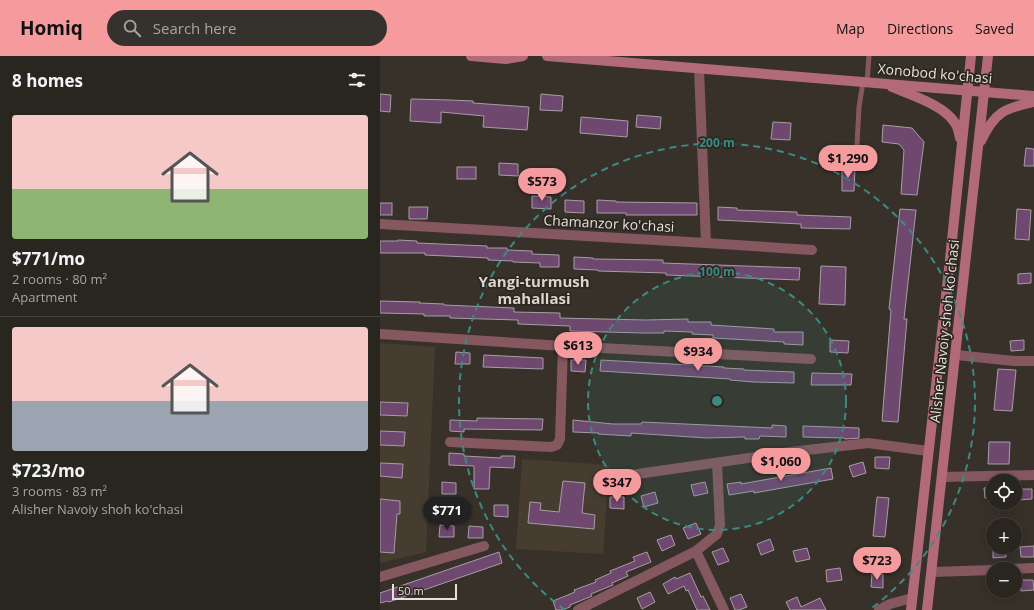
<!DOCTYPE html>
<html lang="en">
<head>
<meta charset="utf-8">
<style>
  body { margin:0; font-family:"Open Sans",sans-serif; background:#35312c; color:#f1f3f6; height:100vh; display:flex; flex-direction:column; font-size:15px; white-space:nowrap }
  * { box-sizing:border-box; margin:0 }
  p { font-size:13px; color:#a5a5a4 }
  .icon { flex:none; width:22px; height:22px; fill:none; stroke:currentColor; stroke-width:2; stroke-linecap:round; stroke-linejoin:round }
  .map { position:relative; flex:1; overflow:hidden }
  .side { display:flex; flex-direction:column; background:#29251f; width:380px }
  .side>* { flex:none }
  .tools { position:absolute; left:606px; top:418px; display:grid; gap:8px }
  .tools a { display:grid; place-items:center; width:36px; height:36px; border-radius:50%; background:#29251f; box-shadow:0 2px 10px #0003,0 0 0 1px #45423d; font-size:20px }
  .scale { position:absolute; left:12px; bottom:10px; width:65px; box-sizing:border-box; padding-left:4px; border:2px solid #e4e0db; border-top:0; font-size:11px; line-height:14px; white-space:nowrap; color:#e4e0db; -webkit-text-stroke:3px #2d2720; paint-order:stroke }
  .price { position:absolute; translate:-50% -34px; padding:0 9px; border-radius:14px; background:#f59b9e; color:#111; font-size:13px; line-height:26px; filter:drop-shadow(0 1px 2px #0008) }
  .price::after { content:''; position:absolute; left:50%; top:24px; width:12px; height:9px; margin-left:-6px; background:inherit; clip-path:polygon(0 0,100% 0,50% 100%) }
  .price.current { background:#222; color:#fff }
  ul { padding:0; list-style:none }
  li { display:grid; align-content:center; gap:8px; height:212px; padding:0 12px }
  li+li { border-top:1px solid #45423d }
  li span { display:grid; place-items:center; height:124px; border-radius:4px; color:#555 }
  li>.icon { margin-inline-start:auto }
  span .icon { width:72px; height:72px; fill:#fffc; stroke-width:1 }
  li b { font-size:17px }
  h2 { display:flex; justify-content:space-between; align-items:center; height:48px; padding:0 12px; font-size:17px }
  header { display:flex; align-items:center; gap:24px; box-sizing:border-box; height:56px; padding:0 20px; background:#f59b9e; color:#111 }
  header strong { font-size:19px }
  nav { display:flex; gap:22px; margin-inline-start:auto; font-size:14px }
  .search { width:280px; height:36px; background:#35312c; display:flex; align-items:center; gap:10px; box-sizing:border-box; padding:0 14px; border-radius:22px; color:#a5a5a4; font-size:15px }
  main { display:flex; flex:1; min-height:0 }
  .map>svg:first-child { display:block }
</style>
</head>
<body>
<header>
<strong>Homiq</strong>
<div class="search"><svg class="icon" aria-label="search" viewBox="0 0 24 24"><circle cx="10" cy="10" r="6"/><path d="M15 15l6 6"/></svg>Search here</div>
<nav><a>Map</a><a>Directions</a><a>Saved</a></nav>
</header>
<main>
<section class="side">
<h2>8 homes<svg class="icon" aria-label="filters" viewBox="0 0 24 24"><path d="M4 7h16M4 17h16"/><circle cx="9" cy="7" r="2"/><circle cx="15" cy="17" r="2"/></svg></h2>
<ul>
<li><span style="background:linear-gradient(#f6c9c9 60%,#8fb573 0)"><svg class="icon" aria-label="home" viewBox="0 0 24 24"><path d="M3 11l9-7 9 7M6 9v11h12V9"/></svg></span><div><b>$771/mo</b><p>2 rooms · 80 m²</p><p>Apartment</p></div></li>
<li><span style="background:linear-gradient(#f6c9c9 60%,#9aa5b1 0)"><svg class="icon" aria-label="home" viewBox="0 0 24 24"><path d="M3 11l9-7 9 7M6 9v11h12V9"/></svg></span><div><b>$723/mo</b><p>3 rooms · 83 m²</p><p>Alisher Navoiy shoh ko'chasi</p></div></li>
</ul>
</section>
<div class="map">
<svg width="654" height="554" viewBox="0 0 654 554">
  <rect width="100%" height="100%" fill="#373129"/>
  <g fill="#463d30">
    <polygon points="0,287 55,291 46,496 0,507"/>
    <polygon points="142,403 229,409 223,498 136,493"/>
  </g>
  <g fill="#6f4870" stroke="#a69ea6">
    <polygon points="0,38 11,39 10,56 0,55"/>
    <polygon points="161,38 183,40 182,55 160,54"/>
    <polygon points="31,43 70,44 93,45 93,47 149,51 147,74 103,71 104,60 61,56 61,67 30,65"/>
    <polygon points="257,59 281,61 280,73 256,71"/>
    <polygon points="201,61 248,65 247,81 200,77"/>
    <polygon points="393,66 411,67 410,84 391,83"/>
    <polygon points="503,69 532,72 544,86 537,139 521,138 524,94 519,88 502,86"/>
    <polygon points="646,92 654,93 654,110 644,110"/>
    <polygon points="119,107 138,108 138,120 119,119"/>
    <polygon points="462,110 475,112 474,135 462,135"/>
    <rect x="77" y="111" width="19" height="12"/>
    <polygon points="152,140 171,141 171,153 152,152"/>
    <polygon points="185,144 204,145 204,157 185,156"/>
    <polygon points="217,144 236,145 236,146 317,147 317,159 246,159 246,157 217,157"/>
    <rect x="0" y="147" width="12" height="12"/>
    <polygon points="29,151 48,151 47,163 29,163"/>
    <polygon points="338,151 357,152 357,154 417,156 417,159 471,161 470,173 421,172 421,168 338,164"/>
    <polygon points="520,153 536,154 524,263 527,263 518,366 502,365 511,254 509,253"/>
    <polygon points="637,153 651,154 649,184 635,183"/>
    <polygon points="18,184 37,185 37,187 107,190 107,192 127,192 127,194 152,195 152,198 179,199 179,211 160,211 160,207 133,206 133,205 108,204 108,202 45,199 45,197 0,197 0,185 18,185"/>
    <polygon points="194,201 213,202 213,203 283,204 283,207 420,212 419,224 286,219 286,217 218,215 218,214 194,213"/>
    <polygon points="441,210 466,211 465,249 439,248"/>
    <polygon points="651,217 651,227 638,228 638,218"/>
    <polygon points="0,245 40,246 39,247 64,248 64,249 134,252 134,256 180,257 180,262 266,264 308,263 308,266 331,266 331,269 394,273 394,276 423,276 423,289 404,288 404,286 333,282 333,279 312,278 312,276 284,275 284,277 262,277 190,275 190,270 138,268 138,264 70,262 70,260 44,260 44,258 0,257"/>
    <polygon points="450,284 469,285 468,297 450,296"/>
    <polygon points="644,284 644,294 631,295 630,285"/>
    <polygon points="76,296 90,297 90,308 75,308"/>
    <polygon points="104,299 163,302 163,313 103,311"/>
    <polygon points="191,304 206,304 205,316 191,315"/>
    <polygon points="221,304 344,311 344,312 364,313 364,314 414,316 414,327 373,326 350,324 350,323 220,315"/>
    <polygon points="618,313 636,314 632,355 614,354"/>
    <polygon points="432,317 472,318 471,329 431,329"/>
    <polygon points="0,346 28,347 27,360 0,359"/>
    <polygon points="97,362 163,363 162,374 84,373 84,376 70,375 70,364 97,365"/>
    <polygon points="193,364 233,368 261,368 262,366 392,372 392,369 406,370 406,381 380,380 379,383 365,383 365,381 327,382 251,377 251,380 218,378 219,377 193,376"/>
    <polygon points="423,370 479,372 479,382 465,383 464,382 423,381"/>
    <polygon points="0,375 25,376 24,390 0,389"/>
    <polygon points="609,386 630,386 629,408 608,408"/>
    <polygon points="69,397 84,398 84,400 121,402 121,400 135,400 134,412 110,411 109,433 94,433 94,410 69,409"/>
    <polygon points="495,401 510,401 509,413 495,412"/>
    <polygon points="483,406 486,417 473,421 469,410"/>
    <polygon points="0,407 23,408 22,422 0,420"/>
    <polygon points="451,412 453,423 374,437 374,435 349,439 347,428 361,426 361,428"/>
    <polygon points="183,425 205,427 202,457 215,459 214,473 148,467 150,446 161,447 160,454 179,456"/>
    <polygon points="62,426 76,427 76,438 62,438"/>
    <polygon points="325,426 328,437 314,440 311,429"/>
    <polygon points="613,431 613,441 605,442 604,432"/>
    <polygon points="639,433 652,433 652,443 639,444"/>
    <polygon points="275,436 278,447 264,451 261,440"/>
    <polygon points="230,441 244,441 244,453 230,452"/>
    <polygon points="497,441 509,442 505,481 493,480"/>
    <polygon points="0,443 20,445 20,458 17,458 14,497 0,496"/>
    <polygon points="114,449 128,449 128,461 114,460"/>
    <polygon points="316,467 321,478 308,483 303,472"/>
    <polygon points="60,469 74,470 74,481 59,481"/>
    <polygon points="89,470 103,471 103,482 88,482"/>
    <polygon points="291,479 295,489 282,495 277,484"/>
    <polygon points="390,483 394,494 381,499 377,488"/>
    <polygon points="654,490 654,501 641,501 640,491"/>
    <polygon points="613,491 626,491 626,501 613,502"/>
    <polygon points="343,492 349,505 338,509 332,496"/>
    <polygon points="427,492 430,503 416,506 413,495"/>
    <polygon points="119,496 122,507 9,546 8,545 0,547 0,537"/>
    <polygon points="267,496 271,506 246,516 248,520 232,527 233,529 211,538 212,540 190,549 190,551 182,554 176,554 173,545 195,536 194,534 216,526 215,524 231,517 230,515 255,505 253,501"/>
    <polygon points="460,512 462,524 447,526 446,514"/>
    <polygon points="310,517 321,541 323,540 330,554 317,554 308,534 306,535 304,530 288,538 283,528 295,521 296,523"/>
    <polygon points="492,517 503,518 503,532 491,531"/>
    <polygon points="640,524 653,524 654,534 641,535"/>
    <polygon points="270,536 275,546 262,553 257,542"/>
    <polygon points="361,538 367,551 359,554 355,554 350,542"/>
    <polygon points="417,541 421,551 440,542 446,554 410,554 406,546"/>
  </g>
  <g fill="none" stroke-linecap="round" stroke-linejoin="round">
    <g stroke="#85575f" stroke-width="5">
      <polyline points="487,26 489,0"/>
      <polyline points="476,108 479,51 483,26"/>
    </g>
    <g stroke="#85575f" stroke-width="10">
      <polyline points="319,13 326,187"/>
      <polyline points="0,168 326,187 432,194"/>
      <polyline points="0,278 183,290 431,303"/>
      <polyline points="576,299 634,305 654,305"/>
      <polyline points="70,386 171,391 177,389 180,383 183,290"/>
      <polyline points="237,421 410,396 488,387 548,395"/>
      <polyline points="562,421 654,419"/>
      <polyline points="316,495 344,554"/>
      <polyline points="631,513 654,512"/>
      <polyline points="552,516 613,514"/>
      <polyline points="0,521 104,490"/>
      <polyline points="198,554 316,495 337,478 340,469 337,407"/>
      <polyline points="499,554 510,548 532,542"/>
    </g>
    <g stroke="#b36a78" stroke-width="10">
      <polyline points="91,0 126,3 143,0"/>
      <polyline points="167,0 654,40"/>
      <path d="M512,31C531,39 564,49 575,67C578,71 579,77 580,82"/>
      <path d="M601,85C614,57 624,52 654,46"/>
      <polyline points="531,554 569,213 591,0"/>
      <polyline points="547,554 608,0"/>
    </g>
  </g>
  <circle cx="337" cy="345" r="129" fill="#3a8b84" fill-opacity=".12"/>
  <g fill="none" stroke="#3a8b84" stroke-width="2" stroke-dasharray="7 5">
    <circle cx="337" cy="345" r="129"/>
    <path d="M185 554A258 258 0 1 1 489 554"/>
  </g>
  <g text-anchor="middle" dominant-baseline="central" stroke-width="3.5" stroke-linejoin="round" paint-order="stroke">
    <g font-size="14" fill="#e4e0db" stroke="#2d2720">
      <text transform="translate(555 17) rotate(5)">Xonobod ko'chasi</text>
      <text transform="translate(229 167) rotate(3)">Chamanzor ko'chasi</text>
      <text transform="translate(564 275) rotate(-84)">Alisher Navoiy shoh ko'chasi</text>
    </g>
    <g font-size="15" font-weight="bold" fill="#dcd5cb" stroke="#2d2720">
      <text x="154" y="225">Yangi-turmush<tspan x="154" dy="17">mahallasi</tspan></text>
    </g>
  </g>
  <circle cx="337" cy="345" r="6" fill="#3a8b84" stroke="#2d2720" stroke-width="2"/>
  <g font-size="12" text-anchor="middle" font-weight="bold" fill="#3a8b84" stroke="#2d2720" stroke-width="3.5" stroke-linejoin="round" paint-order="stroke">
    <text x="337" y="91">200 m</text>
    <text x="337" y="220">100 m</text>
  </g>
</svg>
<div class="tools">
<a><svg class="icon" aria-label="locate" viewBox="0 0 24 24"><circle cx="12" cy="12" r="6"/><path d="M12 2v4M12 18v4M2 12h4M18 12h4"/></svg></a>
<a>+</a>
<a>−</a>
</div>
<div class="scale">50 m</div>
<b class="price" style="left:468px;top:123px">$1,290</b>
<b class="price" style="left:162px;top:146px">$573</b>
<b class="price" style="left:198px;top:310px">$613</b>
<b class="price" style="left:318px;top:316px">$934</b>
<b class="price" style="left:401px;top:426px">$1,060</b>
<b class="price" style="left:237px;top:447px">$347</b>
<b class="price current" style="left:67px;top:475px">$771</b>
<b class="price" style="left:497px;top:525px">$723</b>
</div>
</main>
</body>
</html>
